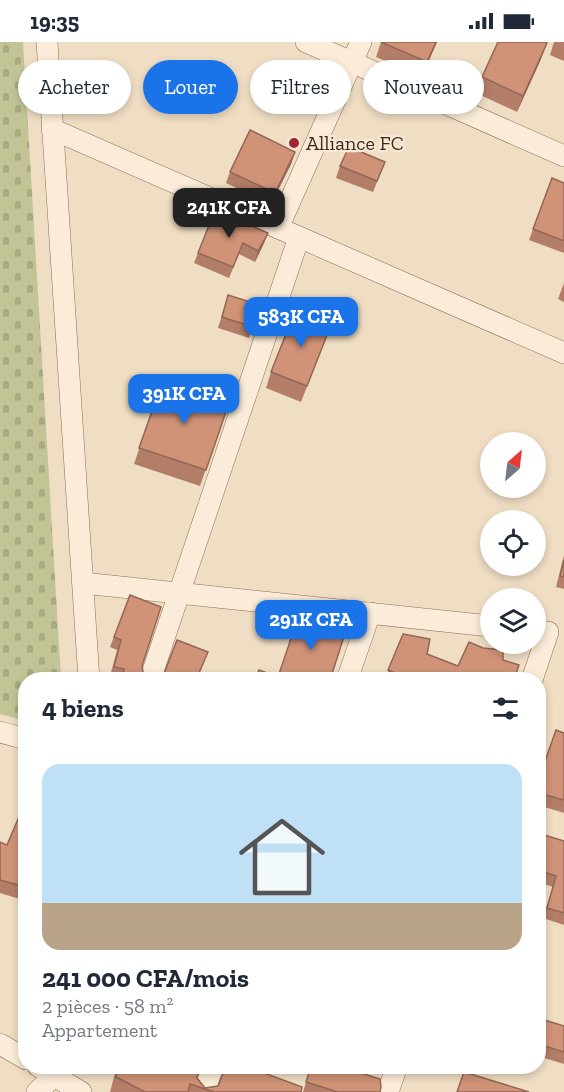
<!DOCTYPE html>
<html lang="fr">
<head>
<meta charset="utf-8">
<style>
  body { margin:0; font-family:"Zilla Slab",serif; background:#f2f2f3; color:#1f2937; height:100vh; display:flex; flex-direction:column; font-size:22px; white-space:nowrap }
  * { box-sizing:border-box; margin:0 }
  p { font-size:20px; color:#747a83 }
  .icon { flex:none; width:33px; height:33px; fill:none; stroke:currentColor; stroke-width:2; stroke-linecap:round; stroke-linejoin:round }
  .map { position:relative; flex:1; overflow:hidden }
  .sheet { position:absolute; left:18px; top:630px; width:528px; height:402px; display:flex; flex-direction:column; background:#fff; border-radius:24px; box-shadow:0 3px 9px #0003 }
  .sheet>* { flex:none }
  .guide { position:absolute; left:18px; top:18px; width:528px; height:54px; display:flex; gap:12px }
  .needle { width:39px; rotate:28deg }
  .controls { position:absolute; left:480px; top:390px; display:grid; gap:12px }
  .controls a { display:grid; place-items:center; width:66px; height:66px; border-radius:50%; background:#fff; box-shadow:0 3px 9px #0003; font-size:30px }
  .price { position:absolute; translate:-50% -51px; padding:0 14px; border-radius:12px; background:#1a73e8; color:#fff; font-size:20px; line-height:39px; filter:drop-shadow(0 2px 3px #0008) }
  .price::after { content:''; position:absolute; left:50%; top:36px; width:18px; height:14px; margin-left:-9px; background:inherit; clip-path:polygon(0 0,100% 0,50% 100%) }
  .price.active { background:#222; color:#fff }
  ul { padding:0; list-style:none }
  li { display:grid; align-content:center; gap:12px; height:318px; padding:0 24px }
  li+li { border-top:2px solid #e0e1e3 }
  li span { display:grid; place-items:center; height:186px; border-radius:18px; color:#555 }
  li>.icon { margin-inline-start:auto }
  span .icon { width:108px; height:108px; fill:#fffc; stroke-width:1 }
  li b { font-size:26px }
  h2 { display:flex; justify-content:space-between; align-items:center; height:72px; padding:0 24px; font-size:26px }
  .tag { padding:0 21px; border-radius:27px; background:#fff; box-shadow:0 3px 9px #0003; font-size:21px; line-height:54px }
  .tag.active { background:#1a73e8; color:#fff }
  .status { display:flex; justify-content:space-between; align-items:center; height:42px; padding:0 30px; background:#fff; direction:ltr }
  .status svg { height:16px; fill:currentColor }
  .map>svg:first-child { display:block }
</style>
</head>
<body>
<div class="status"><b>19:35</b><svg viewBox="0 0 49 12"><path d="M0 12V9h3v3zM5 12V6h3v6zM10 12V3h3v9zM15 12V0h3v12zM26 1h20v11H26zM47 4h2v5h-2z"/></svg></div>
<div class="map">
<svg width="564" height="1050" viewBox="0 0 564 1050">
  <defs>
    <pattern id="cemetery-stones" width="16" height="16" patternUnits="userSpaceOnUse" patternTransform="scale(1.5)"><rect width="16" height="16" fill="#c3c496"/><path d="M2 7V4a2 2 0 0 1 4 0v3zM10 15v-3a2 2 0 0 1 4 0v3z" fill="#a8a881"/></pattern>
  </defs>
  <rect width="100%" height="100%" fill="#f0dec4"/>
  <polygon fill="url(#cemetery-stones)" points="0,0 23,0 61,637 26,638 25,679 0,672"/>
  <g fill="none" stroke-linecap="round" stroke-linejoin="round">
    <g stroke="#8c6f59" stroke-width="22">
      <g id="minor">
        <polyline points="47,0 89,638"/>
        <polyline points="306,0 564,114"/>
        <polyline points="52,87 564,311"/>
        <polyline points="278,186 361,0"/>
        <polyline points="83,541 490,584"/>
        <polyline points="150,638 299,195"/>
        <polyline points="347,638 370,571"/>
        <polyline points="532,638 548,590"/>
        <polyline points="0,690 26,697"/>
        <polyline points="0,1002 26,1017"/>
        <polyline points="38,1024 81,1050"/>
        <polyline points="37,1050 54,1034"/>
        <polyline points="204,1050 213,1024"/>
        <polyline points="388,1050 397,1024"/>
      </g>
    </g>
    <use href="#minor" stroke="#faecd8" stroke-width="21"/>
  </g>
  <g fill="#b37e67">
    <polygon points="381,0 437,0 422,34 376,15"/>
    <polygon points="554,0 564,0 564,19 550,13"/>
    <polygon points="541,17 517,70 476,51 482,35"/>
    <polygon points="295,110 291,122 271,162 226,141 230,130"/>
    <polygon points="385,120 373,150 336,136 340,124"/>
    <polygon points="552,136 564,141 564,211 529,198"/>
    <polygon points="215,168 268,191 264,201 255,220 239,212 229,236 194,221"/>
    <polygon points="564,241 564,260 558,257"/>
    <polygon points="228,253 253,285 249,296 218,286"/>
    <polygon points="325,299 301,360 266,346 271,330"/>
    <polygon points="163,338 229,361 200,444 134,422"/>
    <polygon points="564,513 564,547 556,545"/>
    <polygon points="130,553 142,624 144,636 146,638 120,638 110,634 117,608 110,605"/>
    <polygon points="403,592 427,612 458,624 503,618 514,638 387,638 385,637"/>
    <polygon points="564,691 564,771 538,763 538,717 545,719"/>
    <polygon points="26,772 26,859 0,851 0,800 7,803"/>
    <polygon points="538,791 564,799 564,883 543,876 553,845 538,840"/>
    <polygon points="538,976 564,984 564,1022 538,1014"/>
    <polygon points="117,1024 200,1024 197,1036 205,1046 301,1050 110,1050"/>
    <polygon points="311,1024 380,1050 303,1050"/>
    <polygon points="435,1024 444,1024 443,1028"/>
  </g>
  <g fill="#926754">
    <polygon points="436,0 437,0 422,34 427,20"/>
    <polygon points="547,1 541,17 517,70 523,54"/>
    <polygon points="295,110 291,122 271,162 275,151"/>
    <polygon points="268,191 264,201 255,220 258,209"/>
  </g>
  <g fill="#d09378" stroke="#926754" stroke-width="1.5">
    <polygon points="381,0 436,0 427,20"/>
    <polygon points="498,0 544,0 547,1 523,54 482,35"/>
    <polygon points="250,88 295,110 275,151 230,130"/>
    <polygon points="349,105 385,120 377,139 340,124"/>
    <polygon points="552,136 564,141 564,199 533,187"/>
    <polygon points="215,168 268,191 258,209 243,201 233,225 198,211"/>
    <polygon points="228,253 260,263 253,285 222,275"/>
    <polygon points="295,269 331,283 307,344 271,330"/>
    <polygon points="163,338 229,361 206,428 139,406"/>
    <polygon points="564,518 564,535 560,534"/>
    <polygon points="130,553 161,565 142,624 144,636 146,638 121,638 124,627 114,625 121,598 114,595"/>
    <polygon points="299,573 348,582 330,638 255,638 259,628 278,635"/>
    <polygon points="403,592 430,597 427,612 458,624 469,600 483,606 503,608 503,618 519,623 514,638 412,638 388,628"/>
    <polygon points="177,598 208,610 196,638 161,638 162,637"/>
    <polygon points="556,688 564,691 564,758 538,751 538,717 545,719"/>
    <polygon points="21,770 26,772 26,845 0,838 0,800 7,803"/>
    <polygon points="538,791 564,799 564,871 547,866 556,834 538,828"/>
    <polygon points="538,976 564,984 564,1010 538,1002"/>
    <polygon points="118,1024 200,1024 197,1036 205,1046 218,1044 226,1024 245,1024 302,1045 301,1050 214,1050 190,1042 188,1050 145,1050 116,1035"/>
    <polygon points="311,1024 339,1024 380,1037 381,1045 380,1050 338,1050 306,1040"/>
    <polygon points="464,1030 529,1050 457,1050"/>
  </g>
  <circle fill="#9e2634" stroke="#f7e9d4" stroke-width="2" cx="294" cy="101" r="6"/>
  <g text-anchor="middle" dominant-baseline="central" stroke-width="4.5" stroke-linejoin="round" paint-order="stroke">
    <g font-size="20" fill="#3b291e" stroke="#f7e9d4" text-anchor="start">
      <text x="306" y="101">Alliance FC</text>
    </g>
  </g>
</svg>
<div class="controls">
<a><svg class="needle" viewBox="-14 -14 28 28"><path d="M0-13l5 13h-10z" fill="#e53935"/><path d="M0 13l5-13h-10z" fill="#747a83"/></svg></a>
<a><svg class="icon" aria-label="locate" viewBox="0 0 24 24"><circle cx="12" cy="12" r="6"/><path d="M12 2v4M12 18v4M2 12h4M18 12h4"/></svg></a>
<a><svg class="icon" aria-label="layers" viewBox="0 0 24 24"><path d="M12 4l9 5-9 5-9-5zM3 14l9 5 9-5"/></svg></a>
</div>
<b class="price active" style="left:229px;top:197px">241K CFA</b>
<b class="price" style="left:301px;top:306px">583K CFA</b>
<b class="price" style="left:184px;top:383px">391K CFA</b>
<b class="price" style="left:311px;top:609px">291K CFA</b>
<div class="guide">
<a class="tag">Acheter</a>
<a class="tag active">Louer</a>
<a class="tag">Filtres</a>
<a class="tag">Nouveau</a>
</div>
<section class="sheet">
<h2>4 biens<svg class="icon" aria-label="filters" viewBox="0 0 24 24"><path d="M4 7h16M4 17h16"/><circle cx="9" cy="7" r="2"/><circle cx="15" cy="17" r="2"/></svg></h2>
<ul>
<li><span style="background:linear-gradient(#bfe0f5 75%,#b9a48a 0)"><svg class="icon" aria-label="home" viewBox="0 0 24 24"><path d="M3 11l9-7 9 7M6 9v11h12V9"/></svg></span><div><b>241 000 CFA/mois</b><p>2 pièces · 58 m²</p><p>Appartement</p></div></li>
</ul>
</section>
</div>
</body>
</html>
